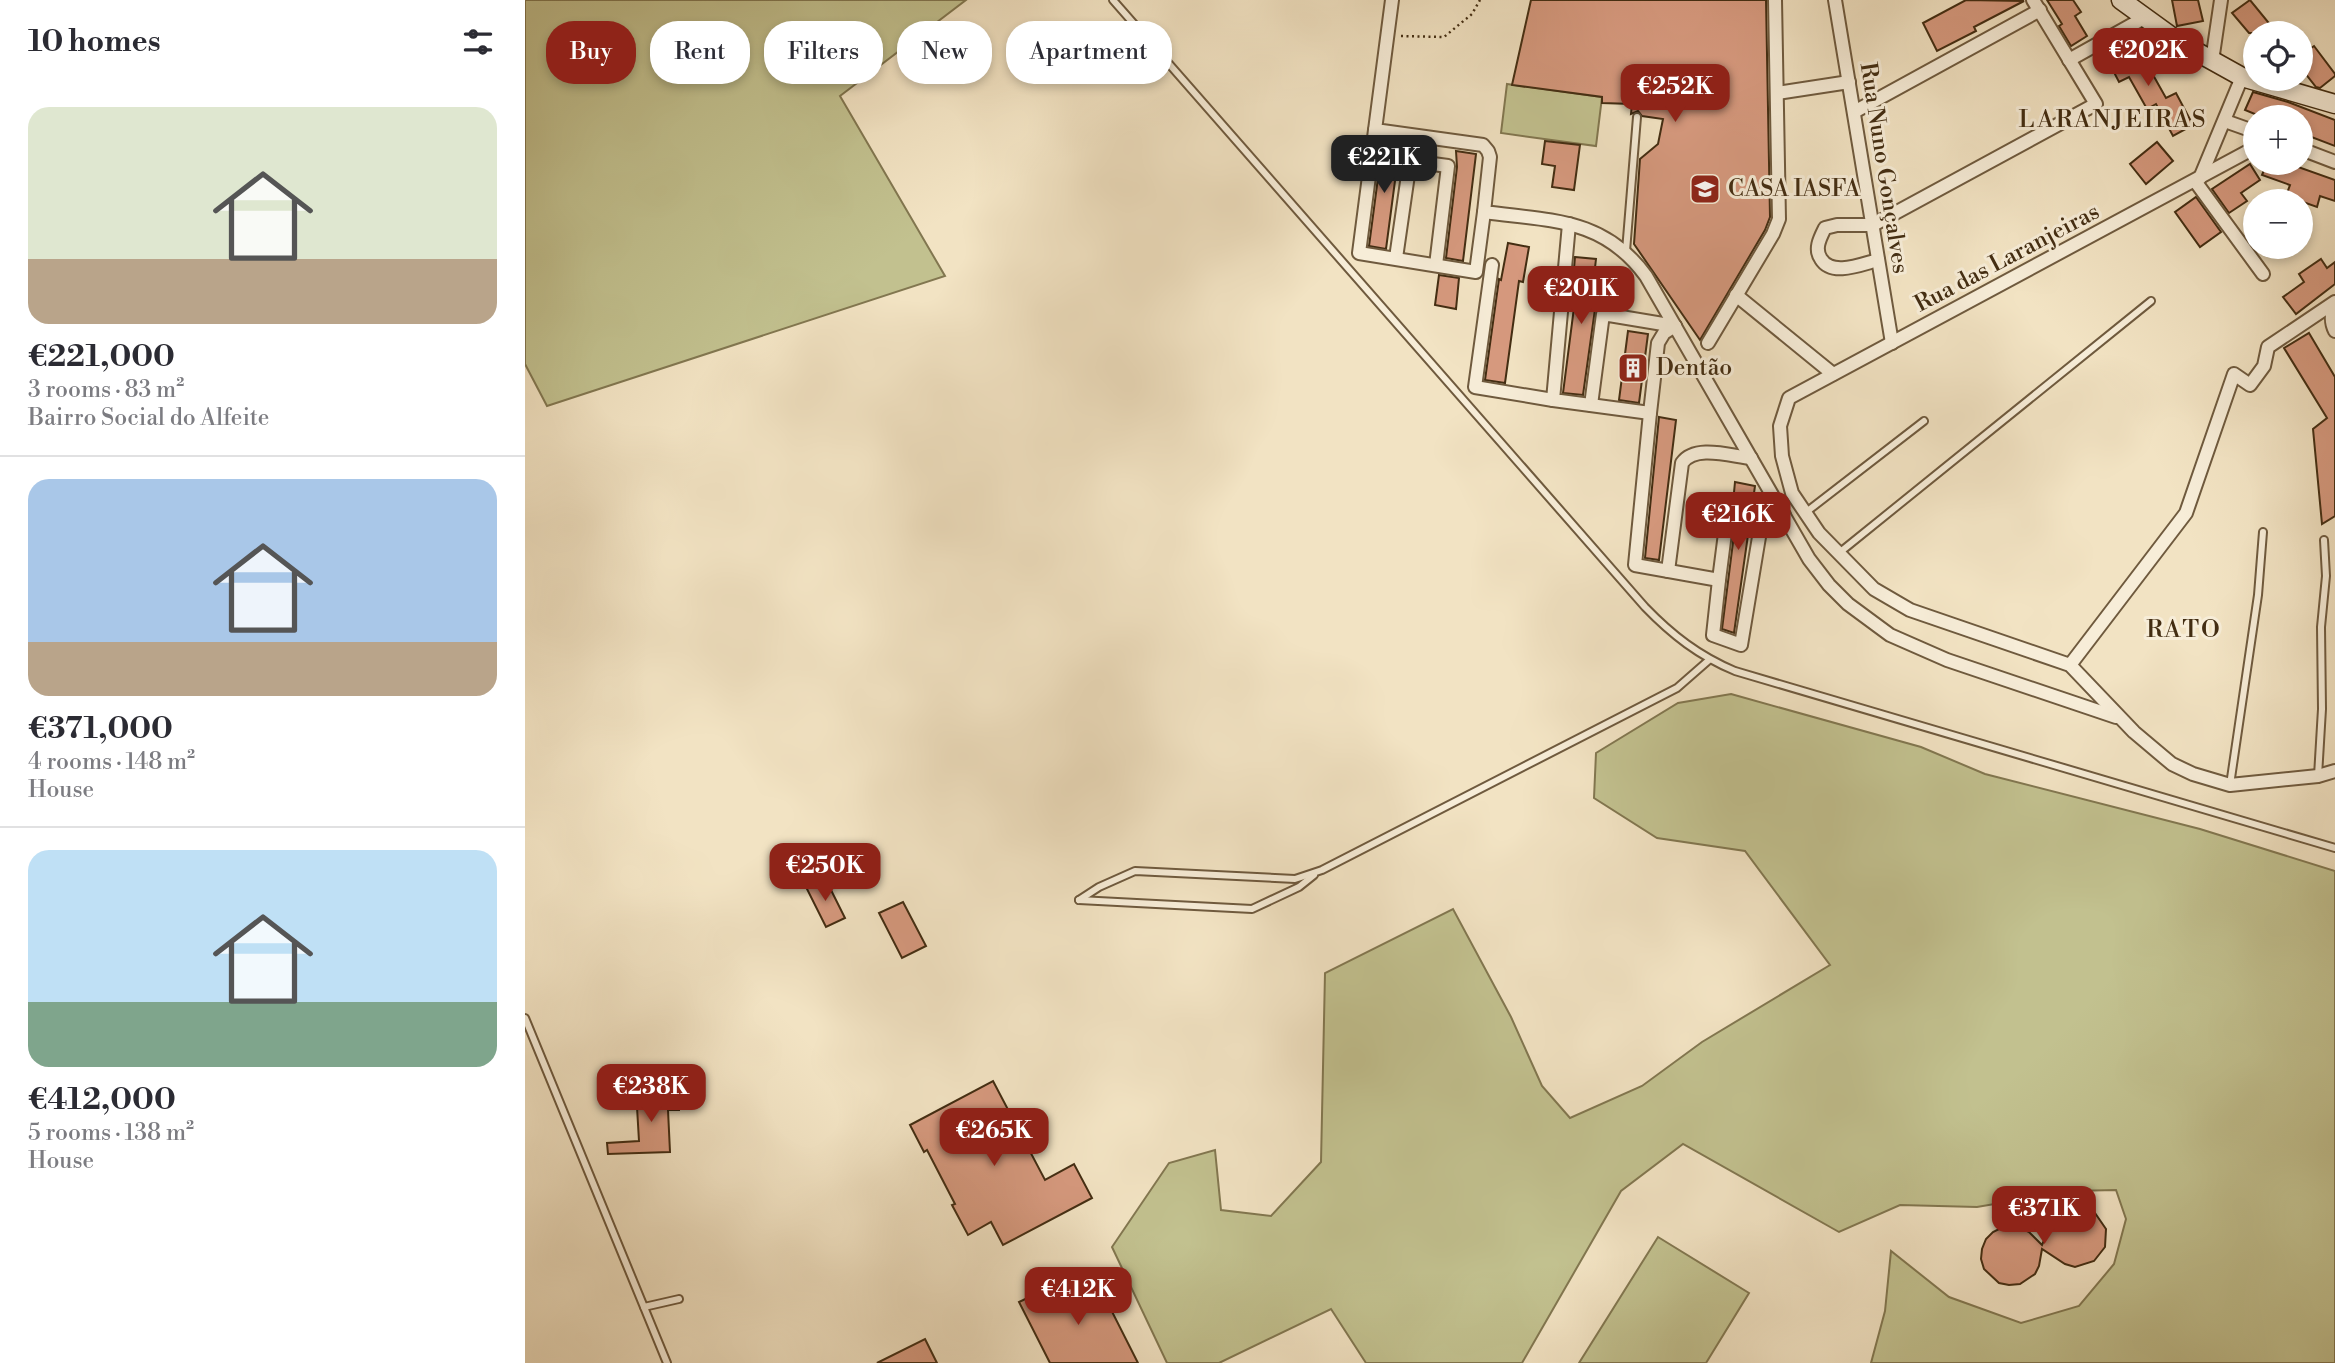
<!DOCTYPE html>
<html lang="en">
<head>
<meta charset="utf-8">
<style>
  body { margin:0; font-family:"Libre Bodoni",serif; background:#f2f2f3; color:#2b2b33; height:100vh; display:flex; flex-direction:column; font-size:26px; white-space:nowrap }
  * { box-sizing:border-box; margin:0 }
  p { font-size:23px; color:#7c7c81 }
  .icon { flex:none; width:38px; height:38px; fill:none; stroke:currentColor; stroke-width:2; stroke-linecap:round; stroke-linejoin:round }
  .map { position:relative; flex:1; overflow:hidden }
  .sheet { display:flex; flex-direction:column; background:#fff; width:525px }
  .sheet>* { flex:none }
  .top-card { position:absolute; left:21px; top:21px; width:665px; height:63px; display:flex; gap:14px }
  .tools { position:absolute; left:1718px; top:21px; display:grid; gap:14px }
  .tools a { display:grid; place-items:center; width:70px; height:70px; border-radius:50%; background:#fff; box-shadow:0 4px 10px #0003; font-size:35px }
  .price { position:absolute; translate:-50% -60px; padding:0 16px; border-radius:14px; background:#8f2418; color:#fff; font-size:23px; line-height:46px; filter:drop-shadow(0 2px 4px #0008) }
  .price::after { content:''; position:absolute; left:50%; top:42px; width:21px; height:16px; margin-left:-10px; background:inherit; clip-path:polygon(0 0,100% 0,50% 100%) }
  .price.selected { background:#222; color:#fff }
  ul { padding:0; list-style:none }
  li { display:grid; align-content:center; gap:14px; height:371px; padding:0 28px }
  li+li { border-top:2px solid #e1e1e2 }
  li span { display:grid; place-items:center; height:217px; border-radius:21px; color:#555 }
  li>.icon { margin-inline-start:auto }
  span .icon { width:126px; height:126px; fill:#fffc; stroke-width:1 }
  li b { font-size:30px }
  h2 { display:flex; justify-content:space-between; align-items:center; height:84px; padding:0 28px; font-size:30px }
  .pill { padding:0 24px; border-radius:28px; background:#fff; box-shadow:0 4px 10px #0003; font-size:24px; line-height:63px }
  .pill.selected { background:#8f2418; color:#fff }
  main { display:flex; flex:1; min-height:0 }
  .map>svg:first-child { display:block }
</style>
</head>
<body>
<main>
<section class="sheet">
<h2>10 homes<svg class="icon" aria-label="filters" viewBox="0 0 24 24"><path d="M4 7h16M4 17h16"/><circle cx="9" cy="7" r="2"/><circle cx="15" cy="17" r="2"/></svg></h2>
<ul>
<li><span style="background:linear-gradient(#dfe7d0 70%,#b9a48a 0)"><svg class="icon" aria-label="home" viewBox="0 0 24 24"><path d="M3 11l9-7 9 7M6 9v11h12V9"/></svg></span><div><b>€221,000</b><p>3 rooms · 83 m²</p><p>Bairro Social do Alfeite</p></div></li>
<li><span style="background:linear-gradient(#a9c7e8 75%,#b9a48a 0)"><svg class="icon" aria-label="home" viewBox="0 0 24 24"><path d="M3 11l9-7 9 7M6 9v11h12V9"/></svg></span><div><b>€371,000</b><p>4 rooms · 148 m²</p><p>House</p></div></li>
<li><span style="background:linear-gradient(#bfe0f5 70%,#7fa58c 0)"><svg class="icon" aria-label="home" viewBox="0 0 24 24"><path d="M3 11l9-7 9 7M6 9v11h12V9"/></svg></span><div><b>€412,000</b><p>5 rooms · 138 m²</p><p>House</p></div></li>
</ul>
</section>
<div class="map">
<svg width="1810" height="1363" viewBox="0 0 1810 1363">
  <rect width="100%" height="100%" fill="#f2e3c3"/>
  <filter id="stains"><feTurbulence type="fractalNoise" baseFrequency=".00286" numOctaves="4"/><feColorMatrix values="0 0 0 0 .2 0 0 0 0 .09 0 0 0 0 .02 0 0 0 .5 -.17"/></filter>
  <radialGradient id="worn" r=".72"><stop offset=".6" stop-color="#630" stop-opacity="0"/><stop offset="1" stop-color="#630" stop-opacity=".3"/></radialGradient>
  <g fill="#c2c18f" stroke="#827750" stroke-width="2">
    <polygon points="0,0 441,0 315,96 420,276 22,406 0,364"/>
    <polygon points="982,84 1077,97 1071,146 976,133"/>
    <polygon points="1206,694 1396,747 1460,774 1675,829 1810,871 1810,1363 1346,1363 1360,1311 1366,1251 1424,1297 1496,1323 1554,1306 1589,1264 1601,1219 1591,1190 1545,1191 1452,1207 1375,1205 1314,1232 1158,1144 1096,1191 997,1363 841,1363 806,1309 694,1363 642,1363 587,1247 644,1163 690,1150 696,1210 746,1216 796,1162 800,973 928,909 986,1017 1017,1086 1045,1118 1117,1086 1177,1042 1305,965 1220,851 1132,838 1069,798 1071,753 1153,703"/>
    <polygon points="1133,1237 1224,1293 1181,1363 1054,1363"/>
  </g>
  <g fill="#d6997e" stroke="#432d12" stroke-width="2">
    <polygon points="1006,0 1241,0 1245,217 1240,230 1175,340 1109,244 1115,159 1133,144 1138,119 1117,116 1113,111 1106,114 1107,104 1077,103 1077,97 987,85"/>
    <polygon points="1441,0 1499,1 1449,27 1451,31 1412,51 1398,23"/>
    <polygon points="1522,0 1548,0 1556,12 1550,16 1562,36 1546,46 1534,26 1537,24"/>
    <polygon points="1647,0 1673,0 1678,21 1652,26"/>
    <polygon points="1725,0 1752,33 1724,33 1707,13"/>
    <polygon points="1598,40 1614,72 1623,66 1641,98 1651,93 1668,125 1648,136 1631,104 1622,109 1604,77 1594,82 1578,51"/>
    <polygon points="1789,46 1810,74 1810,76 1795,88 1791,87 1776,68 1776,55"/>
    <polygon points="1728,92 1763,102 1810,120 1810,146 1776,133 1776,117 1737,117 1720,110"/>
    <polygon points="858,140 875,143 861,249 844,246"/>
    <polygon points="1020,141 1055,145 1049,190 1027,187 1030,166 1017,164"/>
    <polygon points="1632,142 1648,161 1621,184 1605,164"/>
    <polygon points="931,151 951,154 938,261 921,258 932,167"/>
    <polygon points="1742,163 1762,163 1810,180 1810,201 1795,196 1792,207 1761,196 1765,185 1737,175"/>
    <polygon points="1725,164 1735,180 1716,193 1722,201 1704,213 1687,189"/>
    <polygon points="1671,197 1696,232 1675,247 1650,212"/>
    <polygon points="983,243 1004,247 998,282 994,281 980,383 960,380 974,279 976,280"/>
    <polygon points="1050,257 1071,259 1067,294 1072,295 1058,395 1038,393 1051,292 1047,292"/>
    <polygon points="1796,259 1802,268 1810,262 1810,284 1771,314 1758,297 1779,282 1774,274"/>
    <polygon points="914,275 934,278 931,309 910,305"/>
    <polygon points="1103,331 1123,334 1114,403 1094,400"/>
    <polygon points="1784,333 1810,377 1810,516 1797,524 1788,429 1802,418 1759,348"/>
    <polygon points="1134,417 1151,420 1134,560 1120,558"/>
    <polygon points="1210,482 1230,486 1209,633 1197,629 1212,511 1208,503"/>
    <polygon points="300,878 320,918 301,927 281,887"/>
    <polygon points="378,902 401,946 377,958 354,913"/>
    <polygon points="468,1081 520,1180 549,1164 567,1198 478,1245 466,1222 443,1235 427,1205 430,1204 402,1150 399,1152 385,1125"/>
    <polygon points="154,1089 154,1110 143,1110 145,1152 83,1154 82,1143 114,1141 112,1107 117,1106 116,1091"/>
    <polygon points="1553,1207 1570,1213 1581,1229 1580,1247 1569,1261 1550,1267 1540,1264 1517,1249 1514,1266 1510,1274 1495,1284 1484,1285 1474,1283 1459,1269 1456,1259 1457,1249 1461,1239 1468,1232 1478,1227 1496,1228 1504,1232 1517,1245 1527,1221 1534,1213"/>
    <polygon points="570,1278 613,1363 525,1363 494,1302 517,1291 522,1302"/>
    <polygon points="400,1339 412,1363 352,1363"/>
  </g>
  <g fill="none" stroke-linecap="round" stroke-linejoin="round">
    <g stroke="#6f5a3e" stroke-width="10">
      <g id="lane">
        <path d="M588,0L1120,607C1147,635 1174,656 1210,671L1810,848"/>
        <polyline points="1101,251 1112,117"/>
        <polyline points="1280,513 1399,421"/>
        <polyline points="1314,553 1626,301"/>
        <polyline points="1793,776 1797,709 1796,627 1801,576 1799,540"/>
        <polyline points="1705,785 1733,595 1738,532"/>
        <polyline points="554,900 574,887 610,871 770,879 797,870 1152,688 1184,660"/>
        <polyline points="554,900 727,909 774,887 789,875"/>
        <polyline points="0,1018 142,1363"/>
        <polyline points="119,1307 154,1299"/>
      </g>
    </g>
    <g stroke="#6f5a3e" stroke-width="16">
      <g id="street">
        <path d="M867,0L850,130L958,145L963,151L965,157L959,212C1024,221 1078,217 1121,276L1284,559L1304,585L1323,604L1365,635L1422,660L1591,717"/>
        <polyline points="1310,0 1367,343"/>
        <polyline points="1544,60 1619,18"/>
        <polyline points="1687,61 1696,0"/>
        <polyline points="1252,93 1324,82"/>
        <polyline points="1329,112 1515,10"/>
        <polyline points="1700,121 1731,132"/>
        <polyline points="850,130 834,253 951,272 959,212"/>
        <polyline points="1731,147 1264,398 1255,426 1257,456 1267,493 1294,533 1349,589 1385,610 1545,665 1609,732 1647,764 1668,774 1705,785 1793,776 1810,771"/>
        <polyline points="1776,149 1810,162"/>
        <polyline points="1675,178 1717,77"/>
        <polyline points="1670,181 1738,274"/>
        <polyline points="1044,224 1028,400 1125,413 1133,343 1139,333 1150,326"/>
        <polyline points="871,258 885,161 923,166 911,265"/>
        <path d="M1353,260C1337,264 1307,277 1296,259C1289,249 1295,238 1300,228L1312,225H1348L1571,104L1508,0"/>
        <polyline points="967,265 950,387 1028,400"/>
        <polyline points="1211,295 1308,374"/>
        <path d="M1810,307C1806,314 1806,323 1810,331"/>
        <polyline points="1183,343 1248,234 1254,219 1250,0"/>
        <polyline points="1066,405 1078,314 1150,326"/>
        <polyline points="1125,413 1110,565 1194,580 1203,510 1187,507"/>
        <path d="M1143,571L1157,463C1170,444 1206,456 1226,458"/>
        <polyline points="1194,580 1188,635 1216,645 1236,525 1240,518 1259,515"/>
        <polyline points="1545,665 1661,513 1709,374 1725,385 1739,366 1743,347 1810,302"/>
      </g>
    </g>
    <g stroke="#432d12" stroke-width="21">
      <polyline id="secondary" points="1596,0 1654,42 1717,77 1810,104"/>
    </g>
    <polyline stroke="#432d12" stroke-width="2.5" stroke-dasharray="2 3.5" stroke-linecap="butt" points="876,36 919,37 947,14 955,0"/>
    <use href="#lane" stroke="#f7edd8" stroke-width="6"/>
    <use href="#street" stroke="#f7edd8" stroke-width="12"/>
    <use href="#secondary" stroke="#f7edd8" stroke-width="18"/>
  </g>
  <defs>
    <g id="school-square" transform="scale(1.575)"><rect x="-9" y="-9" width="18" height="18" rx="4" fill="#8f2418" stroke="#f7edd8"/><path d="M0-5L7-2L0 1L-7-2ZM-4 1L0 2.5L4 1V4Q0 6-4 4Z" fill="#fff"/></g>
    <g id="building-square" transform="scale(1.575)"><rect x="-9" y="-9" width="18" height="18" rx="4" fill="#8f2418" stroke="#f7edd8"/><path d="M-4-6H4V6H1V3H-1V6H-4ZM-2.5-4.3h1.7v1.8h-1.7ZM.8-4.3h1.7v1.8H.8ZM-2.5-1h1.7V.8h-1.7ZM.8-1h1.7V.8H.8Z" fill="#fff"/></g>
  </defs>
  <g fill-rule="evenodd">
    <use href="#school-square" x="1180" y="189"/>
    <use href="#building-square" x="1108" y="368"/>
  </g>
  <g text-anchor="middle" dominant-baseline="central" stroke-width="6" stroke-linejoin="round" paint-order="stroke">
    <g font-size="23" fill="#432d12" stroke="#f7edd8">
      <text transform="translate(1359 168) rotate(81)">Rua Nuno Gonçalves</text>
      <text transform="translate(1482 258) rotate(-28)">Rua das Laranjeiras</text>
    </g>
    <g font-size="23" fill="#432d12" stroke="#f7edd8" text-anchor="start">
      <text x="1203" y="189">CASA IASFA</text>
      <text x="1131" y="368">Dentão</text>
    </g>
    <g font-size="24" letter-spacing="2" fill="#432d12" stroke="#f7edd8">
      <text x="1588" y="120">LARANJEIRAS</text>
      <text x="1659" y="630">RATO</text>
    </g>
  </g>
  <rect width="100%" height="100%" filter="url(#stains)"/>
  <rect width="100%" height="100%" fill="url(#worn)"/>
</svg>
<div class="tools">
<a><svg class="icon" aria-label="locate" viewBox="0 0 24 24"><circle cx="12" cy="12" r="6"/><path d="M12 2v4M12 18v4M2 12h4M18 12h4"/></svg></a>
<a>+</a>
<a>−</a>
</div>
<b class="price" style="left:1623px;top:88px">€202K</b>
<b class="price" style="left:1150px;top:124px">€252K</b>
<b class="price selected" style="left:859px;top:195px">€221K</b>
<b class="price" style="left:1056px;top:326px">€201K</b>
<b class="price" style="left:1213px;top:552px">€216K</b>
<b class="price" style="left:300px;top:903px">€250K</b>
<b class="price" style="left:126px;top:1124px">€238K</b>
<b class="price" style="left:469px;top:1168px">€265K</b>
<b class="price" style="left:1519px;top:1246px">€371K</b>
<b class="price" style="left:553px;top:1327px">€412K</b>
<div class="top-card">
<a class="pill selected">Buy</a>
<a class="pill">Rent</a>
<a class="pill">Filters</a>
<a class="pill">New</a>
<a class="pill">Apartment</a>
</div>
</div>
</main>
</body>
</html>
